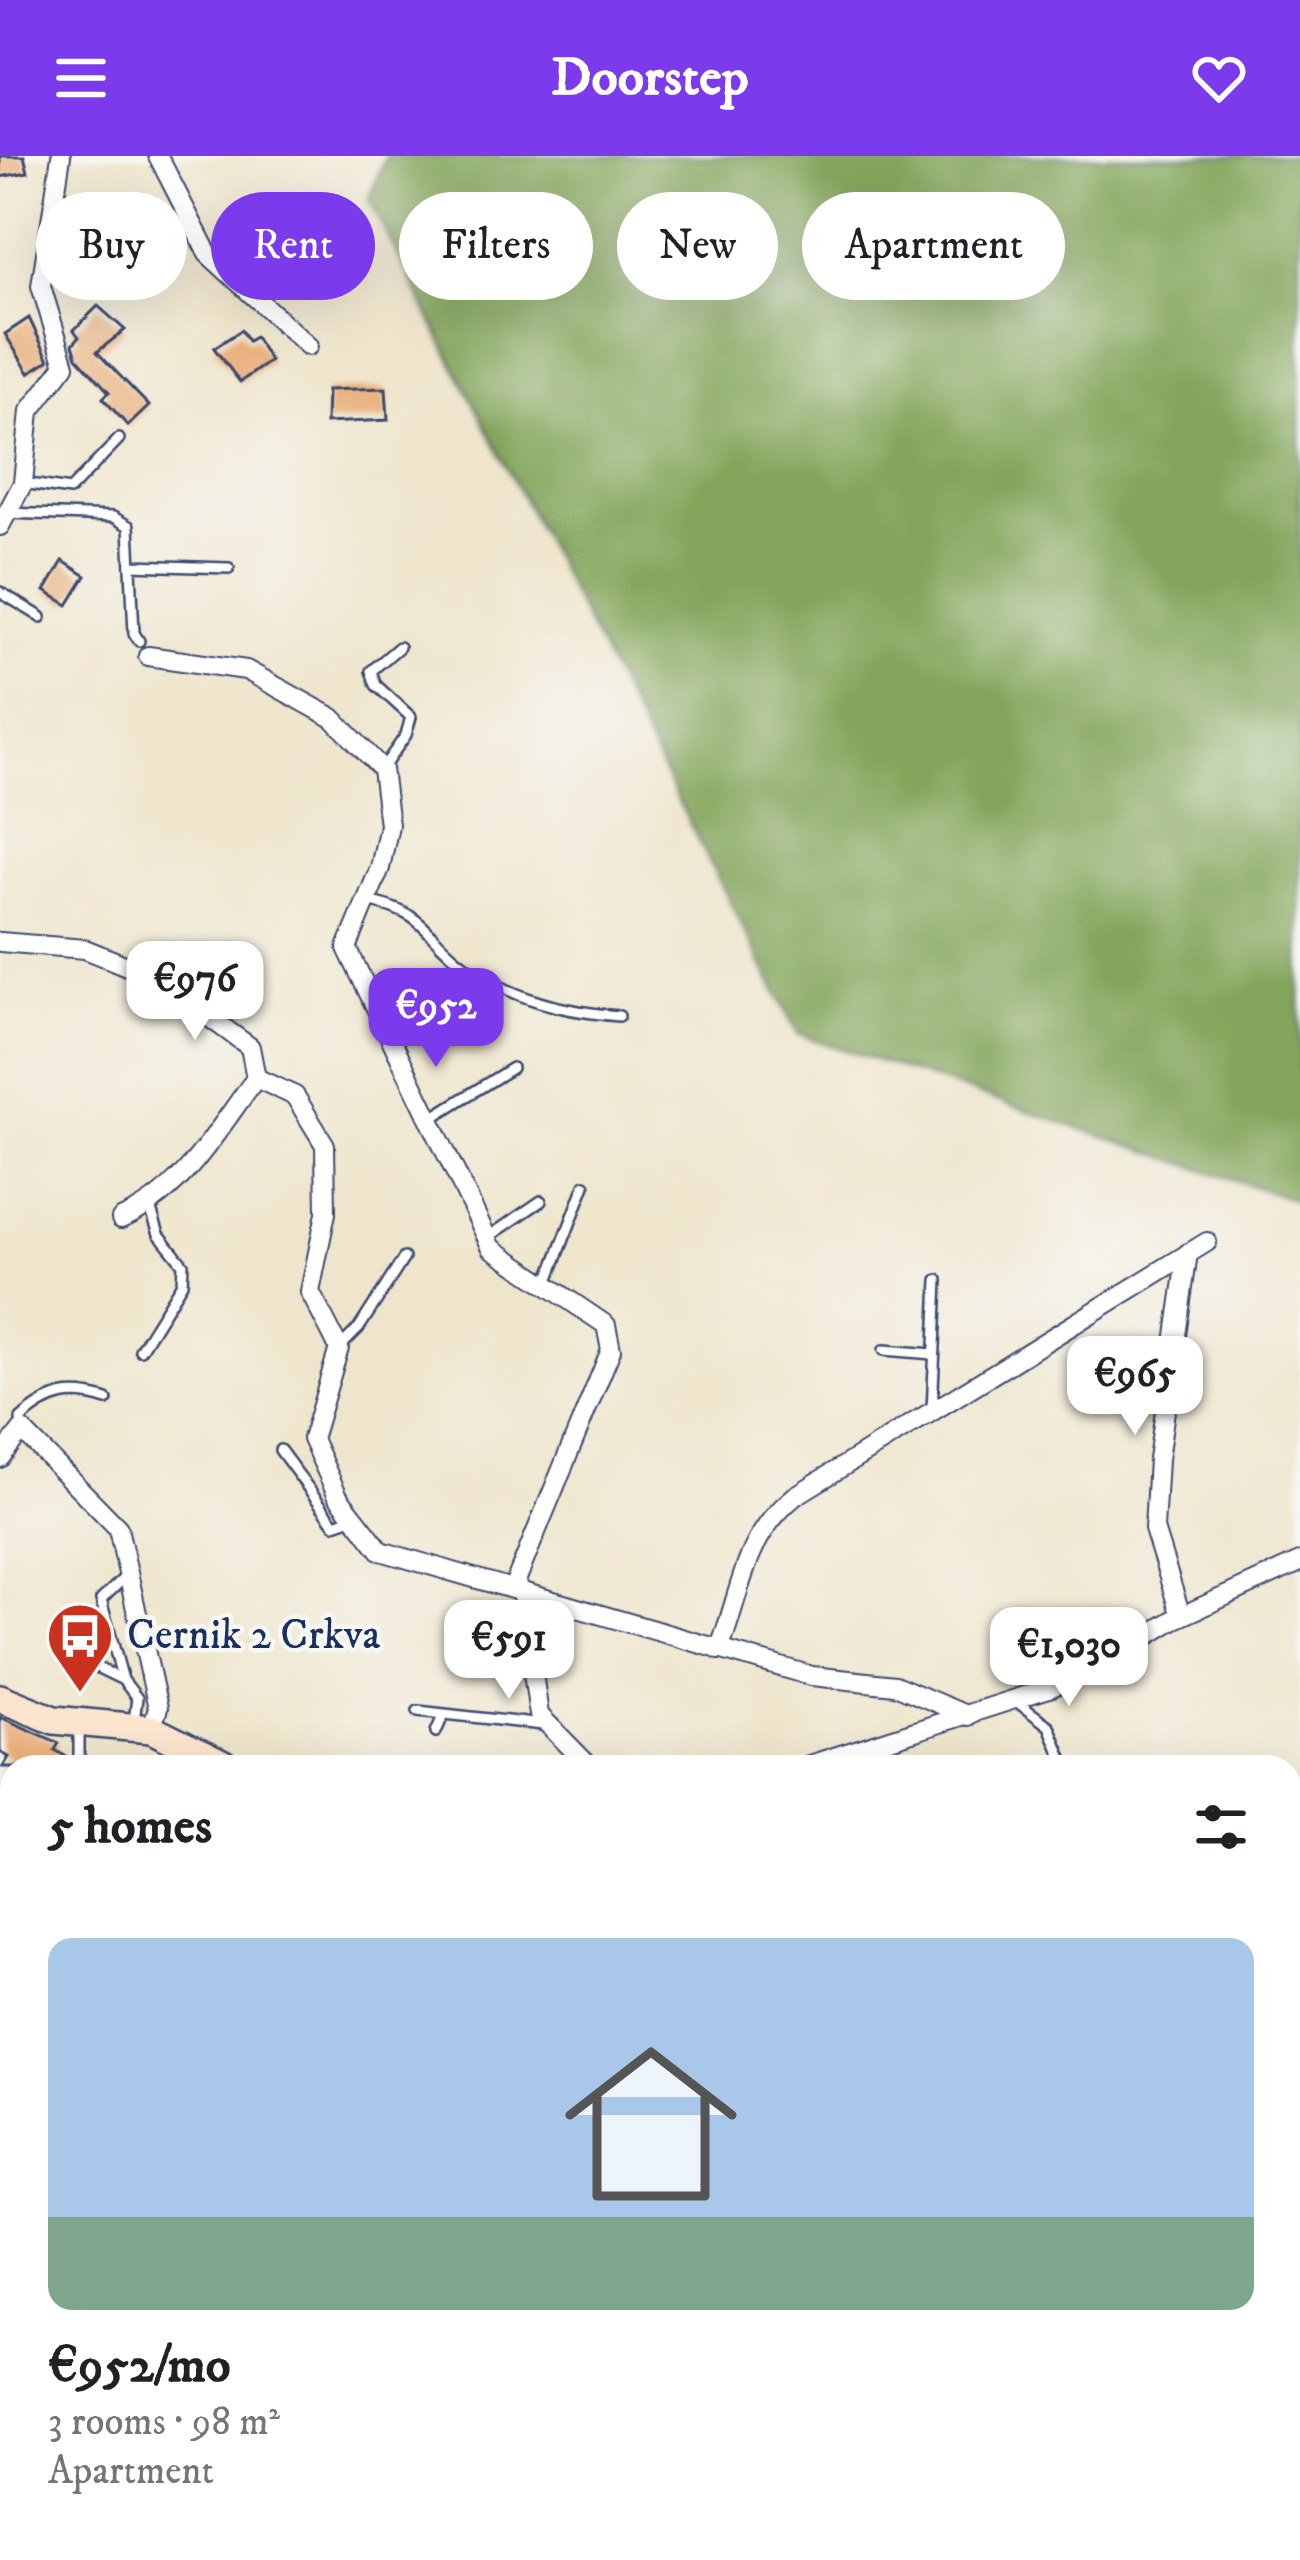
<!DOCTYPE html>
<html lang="en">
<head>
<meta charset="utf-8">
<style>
  body { margin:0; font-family:"IM FELL DW Pica",serif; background:#f2f2f2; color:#202124; height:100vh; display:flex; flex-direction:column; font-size:45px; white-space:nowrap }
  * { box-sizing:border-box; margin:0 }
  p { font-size:39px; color:#757577 }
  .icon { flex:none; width:66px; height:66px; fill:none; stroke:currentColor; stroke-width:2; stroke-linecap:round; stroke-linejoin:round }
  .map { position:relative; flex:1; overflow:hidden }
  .drawer { position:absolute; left:0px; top:1599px; width:1302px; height:807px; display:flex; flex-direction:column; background:#fff; border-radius:36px 36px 0 0; box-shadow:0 12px 48px #0002 }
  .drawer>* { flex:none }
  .top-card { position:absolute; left:36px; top:36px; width:1230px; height:108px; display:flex; gap:24px }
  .price { position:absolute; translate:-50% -102px; padding:0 27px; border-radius:24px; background:#fff; color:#222; font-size:39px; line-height:78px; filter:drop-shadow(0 3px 6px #0008) }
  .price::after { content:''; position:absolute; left:50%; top:72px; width:36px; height:27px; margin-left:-18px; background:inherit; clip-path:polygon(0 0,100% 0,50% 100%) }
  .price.on { background:#7c3aed; color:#fff }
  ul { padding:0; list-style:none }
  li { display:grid; align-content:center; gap:24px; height:636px; padding:0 48px }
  li span { display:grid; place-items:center; height:372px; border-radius:24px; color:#555 }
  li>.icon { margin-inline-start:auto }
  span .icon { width:216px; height:216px; fill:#fffc; stroke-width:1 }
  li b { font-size:51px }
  h2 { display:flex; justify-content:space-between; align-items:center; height:144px; padding:0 48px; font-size:51px }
  .pill { padding:0 42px; border-radius:54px; background:#fff; box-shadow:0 12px 48px #0002; font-size:42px; line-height:108px }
  .pill.on { background:#7c3aed; color:#fff }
  header { display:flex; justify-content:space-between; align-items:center; height:156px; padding:0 48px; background:#7c3aed; color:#fff; font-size:54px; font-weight:800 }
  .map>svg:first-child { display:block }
</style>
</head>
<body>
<header><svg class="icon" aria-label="menu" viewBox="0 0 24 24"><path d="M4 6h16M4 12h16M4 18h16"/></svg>Doorstep<svg class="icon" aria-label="heart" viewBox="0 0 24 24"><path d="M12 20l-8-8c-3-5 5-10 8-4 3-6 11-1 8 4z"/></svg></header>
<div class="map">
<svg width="1300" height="2404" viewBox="0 0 1300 2404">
  <rect width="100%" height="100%" fill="#f6f6f2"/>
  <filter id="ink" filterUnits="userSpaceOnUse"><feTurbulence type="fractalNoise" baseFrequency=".00833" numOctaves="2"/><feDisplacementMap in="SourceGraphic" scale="24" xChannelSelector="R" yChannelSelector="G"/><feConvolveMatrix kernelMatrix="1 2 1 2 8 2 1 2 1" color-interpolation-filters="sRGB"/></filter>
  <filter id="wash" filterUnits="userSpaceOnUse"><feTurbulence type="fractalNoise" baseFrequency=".004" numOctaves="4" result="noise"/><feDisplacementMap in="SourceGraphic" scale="48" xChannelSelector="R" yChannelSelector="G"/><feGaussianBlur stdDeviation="2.7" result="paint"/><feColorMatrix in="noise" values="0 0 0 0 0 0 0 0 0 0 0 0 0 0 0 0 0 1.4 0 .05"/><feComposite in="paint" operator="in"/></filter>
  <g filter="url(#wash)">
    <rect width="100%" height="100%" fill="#efe5cc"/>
    <polygon fill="#a6c066" stroke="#607862" stroke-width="3" points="809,2394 1249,2394 1250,2400 1246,2404 818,2404"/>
    <polygon fill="#84a65b" stroke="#506a5c" stroke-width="3" points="386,0 1300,0 1300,1046 798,878 369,43"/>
    <g id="blocks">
      <g fill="#e9ae78">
        <polygon points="0,0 24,0 28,16 0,21"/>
        <polygon points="61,87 82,87 80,121 57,119"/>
        <polygon points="98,150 125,174 97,196 149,250 128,270 103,242 109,236 77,201 73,188 79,181 74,174"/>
        <polygon points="29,162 49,204 29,217 5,178"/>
        <polygon points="241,174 248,185 255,181 270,205 240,226 214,192"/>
        <polygon points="386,232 388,264 326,267 327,234"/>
        <polygon points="63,405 86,420 68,449 45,435"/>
        <polygon points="0,1561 59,1587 55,1594 70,1603 70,1611 3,1611 9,1601 0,1596"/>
      </g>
    </g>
  </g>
  <g filter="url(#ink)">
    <use href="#blocks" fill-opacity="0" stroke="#3b4a6e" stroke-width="3"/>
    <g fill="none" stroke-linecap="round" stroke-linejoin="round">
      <g stroke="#3b4a6e" stroke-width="14">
        <g id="lane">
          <polyline points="23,327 70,334 119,283"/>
          <polyline points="7,357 113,361 129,370 134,477 139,485"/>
          <polyline points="131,409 229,412"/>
          <polyline points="0,436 41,461"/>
          <polyline points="382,613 406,579 411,561 376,529 371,515 399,491"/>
          <path d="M367,745C430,758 421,778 467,811C516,844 561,855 619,860"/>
          <polyline points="430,963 512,912"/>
          <polyline points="487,1082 541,1045"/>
          <polyline points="546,1130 585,1029"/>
          <polyline points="339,1192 359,1172 404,1102"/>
          <polyline points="140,1194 182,1127 183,1108 159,1078 150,1051"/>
          <polyline points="884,1194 934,1198"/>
          <polyline points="932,1255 938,1124"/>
          <path d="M22,1274L21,1263C50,1237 72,1233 107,1244"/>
          <polyline points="280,1294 335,1368 355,1361"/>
          <polyline points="126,1420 101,1444 123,1524 137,1542 134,1565"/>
          <polyline points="84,1505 123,1524"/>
          <polyline points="1017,1546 1049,1570 1066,1611"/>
          <polyline points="418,1555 543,1569"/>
          <polyline points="436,1576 443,1560"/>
          <polyline points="79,1611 79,1569"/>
          <polyline points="1290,1929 1300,1935"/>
          <polyline points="0,1980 12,1977"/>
          <polyline points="0,2151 12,2173"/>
          <polyline points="217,2394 225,2404"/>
          <polyline points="326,2394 342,2404"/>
          <polyline points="0,2401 3,2404"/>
          <polyline points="564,2404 565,2394"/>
        </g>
      </g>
      <g stroke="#3b4a6e" stroke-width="22">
        <g id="street">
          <polyline points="158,0 208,98 308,190"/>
          <polyline points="0,370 23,327 30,255 65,209 41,130 61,0"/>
          <polyline points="148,500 246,514 333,562 382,613 389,669 380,712 347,792 492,1092 606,1169 611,1194 513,1432"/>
          <path d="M0,786L85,793L154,821L250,891L256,922C217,974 182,1038 121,1063"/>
          <polyline points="256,922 295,940 325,989 326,1057 310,1136 339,1192 312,1283 338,1340 381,1395 812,1520 895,1529 968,1560"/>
          <polyline points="0,1302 22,1274 118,1372 158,1552 151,1573"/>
          <polyline points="521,1434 539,1559 590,1611"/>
          <polyline points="1181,1460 1154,1373 1158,1303 1188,1097"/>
          <path d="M719,1494C742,1434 743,1382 795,1340L1207,1086"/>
          <polyline points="803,1611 1052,1531 1106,1505 1173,1464 1300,1406"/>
          <polyline points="1290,1829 1300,1835"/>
          <polyline points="1290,2163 1300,2153"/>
          <polyline points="597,2394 602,2404"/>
        </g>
      </g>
      <g stroke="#3b4a6e" stroke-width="32">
        <g id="secondary">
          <polyline points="0,1542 54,1564 151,1573 228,1611"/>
          <polyline points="0,2218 12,2234"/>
          <polyline points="179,2394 190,2404"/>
          <polyline points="1267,2394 1268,2404"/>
        </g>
      </g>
      <use href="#lane" stroke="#fff" stroke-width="9"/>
      <use href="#street" stroke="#fff" stroke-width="18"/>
      <use href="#secondary" stroke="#fce5cf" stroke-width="27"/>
    </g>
  </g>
  <defs>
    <g id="bus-pin" transform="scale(3.45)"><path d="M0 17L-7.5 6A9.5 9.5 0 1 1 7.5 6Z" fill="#c8321e" stroke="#f6f6f2"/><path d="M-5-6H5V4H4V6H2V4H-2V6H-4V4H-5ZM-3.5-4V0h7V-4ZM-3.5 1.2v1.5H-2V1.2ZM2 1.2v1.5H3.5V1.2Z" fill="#fff"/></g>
  </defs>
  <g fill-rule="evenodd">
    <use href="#bus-pin" x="80" y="1480"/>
  </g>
  <g text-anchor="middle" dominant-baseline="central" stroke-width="9" stroke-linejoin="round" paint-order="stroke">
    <g font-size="42" fill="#1b2f5e" stroke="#f6f6f2" text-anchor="start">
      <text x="127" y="1480">Cernik 2 Crkva</text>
    </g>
  </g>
</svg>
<b class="price" style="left:195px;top:887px">€976</b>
<b class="price on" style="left:436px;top:914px">€952</b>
<b class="price" style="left:1135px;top:1282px">€965</b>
<b class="price" style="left:509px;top:1546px">€591</b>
<b class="price" style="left:1069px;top:1553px">€1,030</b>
<div class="top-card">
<a class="pill">Buy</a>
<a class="pill on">Rent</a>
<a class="pill">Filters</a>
<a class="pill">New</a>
<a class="pill">Apartment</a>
</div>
<section class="drawer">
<h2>5 homes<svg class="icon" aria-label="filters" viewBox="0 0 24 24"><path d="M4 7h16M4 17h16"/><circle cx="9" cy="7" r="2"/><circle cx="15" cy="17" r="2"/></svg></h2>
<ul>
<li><span style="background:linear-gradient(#a9c7e8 75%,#7fa58c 0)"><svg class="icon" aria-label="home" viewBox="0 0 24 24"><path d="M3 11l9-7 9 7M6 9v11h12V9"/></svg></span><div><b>€952/mo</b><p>3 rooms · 98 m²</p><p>Apartment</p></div></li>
</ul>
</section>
</div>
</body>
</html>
